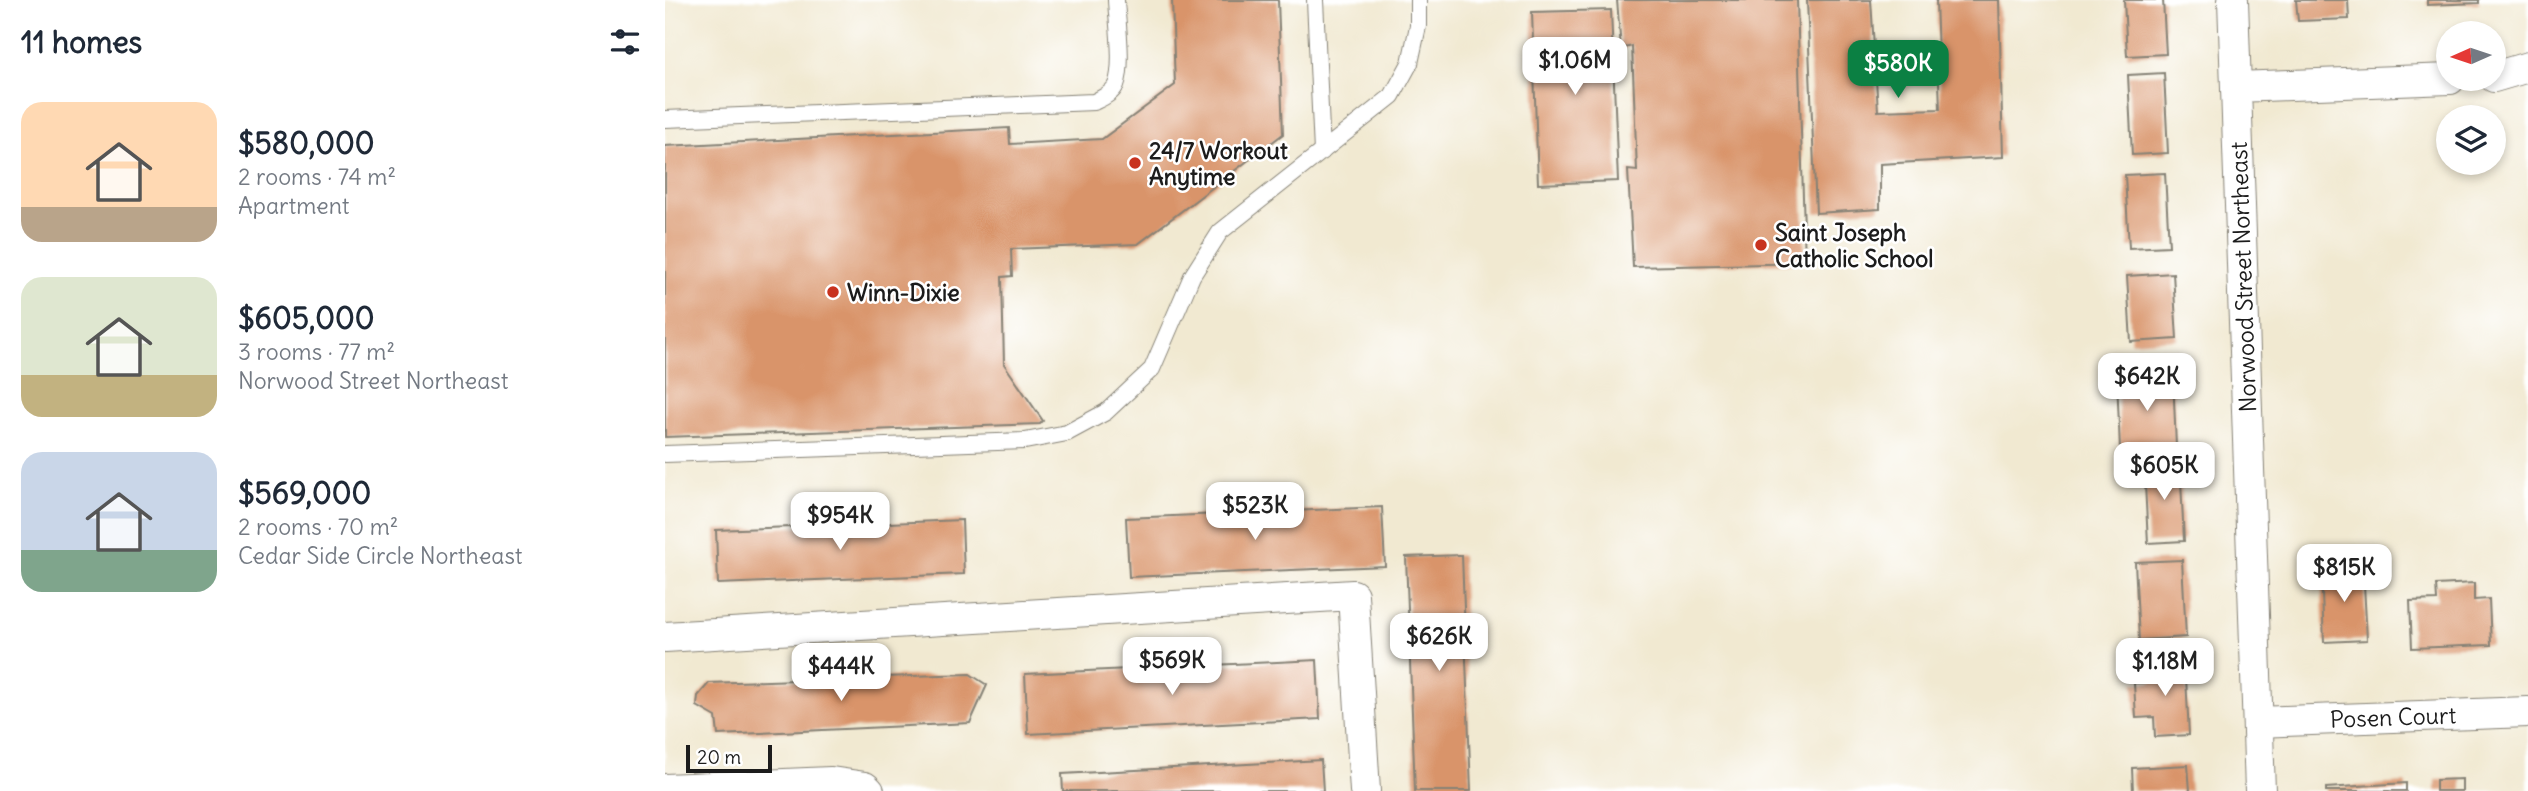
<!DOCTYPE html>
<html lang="en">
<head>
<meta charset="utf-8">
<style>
  body { margin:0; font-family:Delius,sans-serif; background:#f6f6f7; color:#1f2937; height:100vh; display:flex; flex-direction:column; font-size:26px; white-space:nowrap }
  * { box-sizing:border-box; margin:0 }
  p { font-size:23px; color:#747a83 }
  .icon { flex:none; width:38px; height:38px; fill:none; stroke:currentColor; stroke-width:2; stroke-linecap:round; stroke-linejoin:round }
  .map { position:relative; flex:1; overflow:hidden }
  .panel { display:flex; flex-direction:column; background:#fff; width:665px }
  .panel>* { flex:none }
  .needle { width:46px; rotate:267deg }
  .controls { position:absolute; left:1771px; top:21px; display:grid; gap:14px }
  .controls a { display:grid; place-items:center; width:70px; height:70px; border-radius:50%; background:#fff; box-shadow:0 4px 10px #0003; font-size:35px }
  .scale { position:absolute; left:21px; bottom:18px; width:86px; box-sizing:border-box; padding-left:7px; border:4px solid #1c1c1c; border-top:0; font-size:19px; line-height:24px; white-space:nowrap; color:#1c1c1c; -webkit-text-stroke:5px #fff; paint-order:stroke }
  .price { position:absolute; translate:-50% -60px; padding:0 16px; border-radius:14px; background:#fff; color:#222; font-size:23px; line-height:46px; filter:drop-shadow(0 2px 4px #0008) }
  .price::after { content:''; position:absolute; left:50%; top:42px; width:21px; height:16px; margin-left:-10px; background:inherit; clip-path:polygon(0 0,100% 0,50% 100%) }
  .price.selected { background:#0b8043; color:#fff }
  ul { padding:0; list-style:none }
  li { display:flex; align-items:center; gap:21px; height:175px; padding:0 21px }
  li span { display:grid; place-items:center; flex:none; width:196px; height:140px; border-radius:21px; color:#555 }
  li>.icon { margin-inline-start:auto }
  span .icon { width:84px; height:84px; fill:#fffc; stroke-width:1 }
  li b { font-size:30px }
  h2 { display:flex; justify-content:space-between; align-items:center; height:84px; padding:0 21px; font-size:30px }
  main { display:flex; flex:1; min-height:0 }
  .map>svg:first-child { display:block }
</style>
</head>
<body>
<main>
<section class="panel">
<h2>11 homes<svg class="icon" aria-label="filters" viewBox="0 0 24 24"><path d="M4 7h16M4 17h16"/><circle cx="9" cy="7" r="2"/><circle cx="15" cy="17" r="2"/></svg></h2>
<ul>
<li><span style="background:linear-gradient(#ffd9b3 75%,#b9a48a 0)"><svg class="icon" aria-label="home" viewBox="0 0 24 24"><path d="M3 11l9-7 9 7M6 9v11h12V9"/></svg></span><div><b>$580,000</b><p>2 rooms · 74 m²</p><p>Apartment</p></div></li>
<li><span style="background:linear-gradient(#dfe7d0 70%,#c2b280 0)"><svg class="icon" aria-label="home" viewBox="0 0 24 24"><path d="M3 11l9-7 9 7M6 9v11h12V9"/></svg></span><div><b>$605,000</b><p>3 rooms · 77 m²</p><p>Norwood Street Northeast</p></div></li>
<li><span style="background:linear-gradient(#c9d6e8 70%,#7fa58c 0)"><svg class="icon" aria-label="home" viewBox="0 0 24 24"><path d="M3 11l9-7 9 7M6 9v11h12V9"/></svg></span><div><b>$569,000</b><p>2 rooms · 70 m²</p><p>Cedar Side Circle Northeast</p></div></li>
</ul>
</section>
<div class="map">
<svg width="1863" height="791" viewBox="0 0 1863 791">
  <rect width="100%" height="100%" fill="#fff"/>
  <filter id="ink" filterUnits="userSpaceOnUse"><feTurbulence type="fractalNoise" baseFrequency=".0143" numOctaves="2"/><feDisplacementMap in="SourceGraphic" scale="14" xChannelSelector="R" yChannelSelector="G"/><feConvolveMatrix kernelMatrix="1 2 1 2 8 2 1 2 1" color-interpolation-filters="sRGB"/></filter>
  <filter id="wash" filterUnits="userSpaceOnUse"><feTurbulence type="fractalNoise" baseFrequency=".00686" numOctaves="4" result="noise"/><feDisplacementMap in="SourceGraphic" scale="28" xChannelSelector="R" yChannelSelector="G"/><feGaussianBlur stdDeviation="1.57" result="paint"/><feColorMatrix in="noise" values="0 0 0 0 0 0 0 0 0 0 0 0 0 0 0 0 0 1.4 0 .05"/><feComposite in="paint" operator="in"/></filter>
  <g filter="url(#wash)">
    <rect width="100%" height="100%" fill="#f1e9d1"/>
    <g id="blocks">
      <g fill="#d9946b">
        <polygon points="507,0 613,0 618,134 473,244 346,249 347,276 337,277 339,364 378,421 375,424 0,437 0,146 344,128 345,144 437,139 510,85"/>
        <polygon points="952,0 1132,0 1140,263 968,267 963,170 972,171 967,46 956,49"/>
        <polygon points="1142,0 1206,0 1213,111 1275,109 1271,0 1334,0 1338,157 1215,164 1215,209 1151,213"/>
        <polygon points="1459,0 1498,0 1501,54 1462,56"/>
        <polygon points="1631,0 1683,0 1684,19 1633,21"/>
        <polygon points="1762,0 1814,0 1814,3 1762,5"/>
        <polygon points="946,10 953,181 873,184 867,12"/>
        <polygon points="1499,73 1503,153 1467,155 1463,75"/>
        <polygon points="1500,173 1504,246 1464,248 1460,175"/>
        <polygon points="1508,273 1512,339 1466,342 1462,276"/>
        <polygon points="1508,376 1511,447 1455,449 1452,379"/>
        <polygon points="1515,462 1519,541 1483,543 1479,464"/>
        <polygon points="717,507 720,566 464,577 461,518"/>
        <polygon points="297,520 299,574 53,584 51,530"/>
        <polygon points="797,555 806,791 750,791 741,557"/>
        <polygon points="1517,560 1521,637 1474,640 1470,562"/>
        <polygon points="1698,566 1702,640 1659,642 1656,568"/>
        <polygon points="1809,583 1809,600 1824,599 1826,645 1747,648 1745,601 1772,600 1771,585"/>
        <polygon points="1520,658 1524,735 1490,737 1489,717 1471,718 1469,683 1487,682 1486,660"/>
        <polygon points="652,660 655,719 363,734 360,674"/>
        <polygon points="305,674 322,685 305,723 53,735 51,717 32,706 33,696 44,683"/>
        <polygon points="656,760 658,791 398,791 397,774"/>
        <polygon points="1523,765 1525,791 1468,791 1467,768"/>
        <polygon points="1797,779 1797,791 1771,791 1771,780"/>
        <polygon points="1741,783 1741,791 1661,791 1661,788"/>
      </g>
    </g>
  </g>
  <g filter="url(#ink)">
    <use href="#blocks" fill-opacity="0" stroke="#868276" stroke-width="2"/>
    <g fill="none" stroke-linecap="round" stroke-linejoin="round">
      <g stroke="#868276" stroke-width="18">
        <g id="service">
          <polyline points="650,0 657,152"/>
          <path d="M0,119L429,102C437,98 447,94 451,85C459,65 452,22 451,0"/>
          <polyline points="0,454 360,441 402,433 441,412 487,369 527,276 555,232 727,96 745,63 753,26 753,0"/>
        </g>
      </g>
      <g stroke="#868276" stroke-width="32">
        <g id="minor">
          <polyline points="1568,0 1595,791"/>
          <polyline points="1829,77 1863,67"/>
          <polyline points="1571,87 1785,79"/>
          <polyline points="0,637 688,595 700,791"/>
          <polyline points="1593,722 1863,712"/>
          <polyline points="0,789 166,782 200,787 204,791"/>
        </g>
      </g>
      <use href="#service" stroke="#fff" stroke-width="16"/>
      <use href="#minor" stroke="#fff" stroke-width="30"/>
    </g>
  </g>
  <g fill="#c8321e" stroke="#fff" stroke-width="2.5">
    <circle cx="470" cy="163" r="7"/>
    <circle cx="1096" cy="245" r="7"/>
    <circle cx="168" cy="292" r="7"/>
  </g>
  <g text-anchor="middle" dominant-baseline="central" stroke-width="5" stroke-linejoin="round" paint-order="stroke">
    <g font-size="23" font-weight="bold" fill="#1c1c1c" stroke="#fff" text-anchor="start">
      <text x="484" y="150">24/7 Workout<tspan x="484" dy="26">Anytime</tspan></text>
      <text x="1110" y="232">Saint Joseph<tspan x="1110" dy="26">Catholic School</tspan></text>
      <text x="182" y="292">Winn-Dixie</text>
    </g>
    <g font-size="23" fill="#1c1c1c" stroke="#fff">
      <text transform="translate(1578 277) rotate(-92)">Norwood Street Northeast</text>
      <text transform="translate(1728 717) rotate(-2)">Posen Court</text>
    </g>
  </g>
</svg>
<div class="controls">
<a><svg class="needle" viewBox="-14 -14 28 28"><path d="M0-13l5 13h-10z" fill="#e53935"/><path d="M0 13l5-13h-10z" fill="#747a83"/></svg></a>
<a><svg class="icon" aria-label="layers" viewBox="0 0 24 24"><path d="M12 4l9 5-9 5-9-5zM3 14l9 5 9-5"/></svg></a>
</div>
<div class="scale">20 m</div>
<b class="price" style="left:910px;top:97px">$1.06M</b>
<b class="price selected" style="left:1233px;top:100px">$580K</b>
<b class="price" style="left:1482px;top:413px">$642K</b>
<b class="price" style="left:1499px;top:502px">$605K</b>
<b class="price" style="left:590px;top:542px">$523K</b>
<b class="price" style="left:175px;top:552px">$954K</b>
<b class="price" style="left:1679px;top:604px">$815K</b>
<b class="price" style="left:774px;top:673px">$626K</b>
<b class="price" style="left:507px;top:697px">$569K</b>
<b class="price" style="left:1500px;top:698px">$1.18M</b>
<b class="price" style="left:176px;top:703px">$444K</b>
</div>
</main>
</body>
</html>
